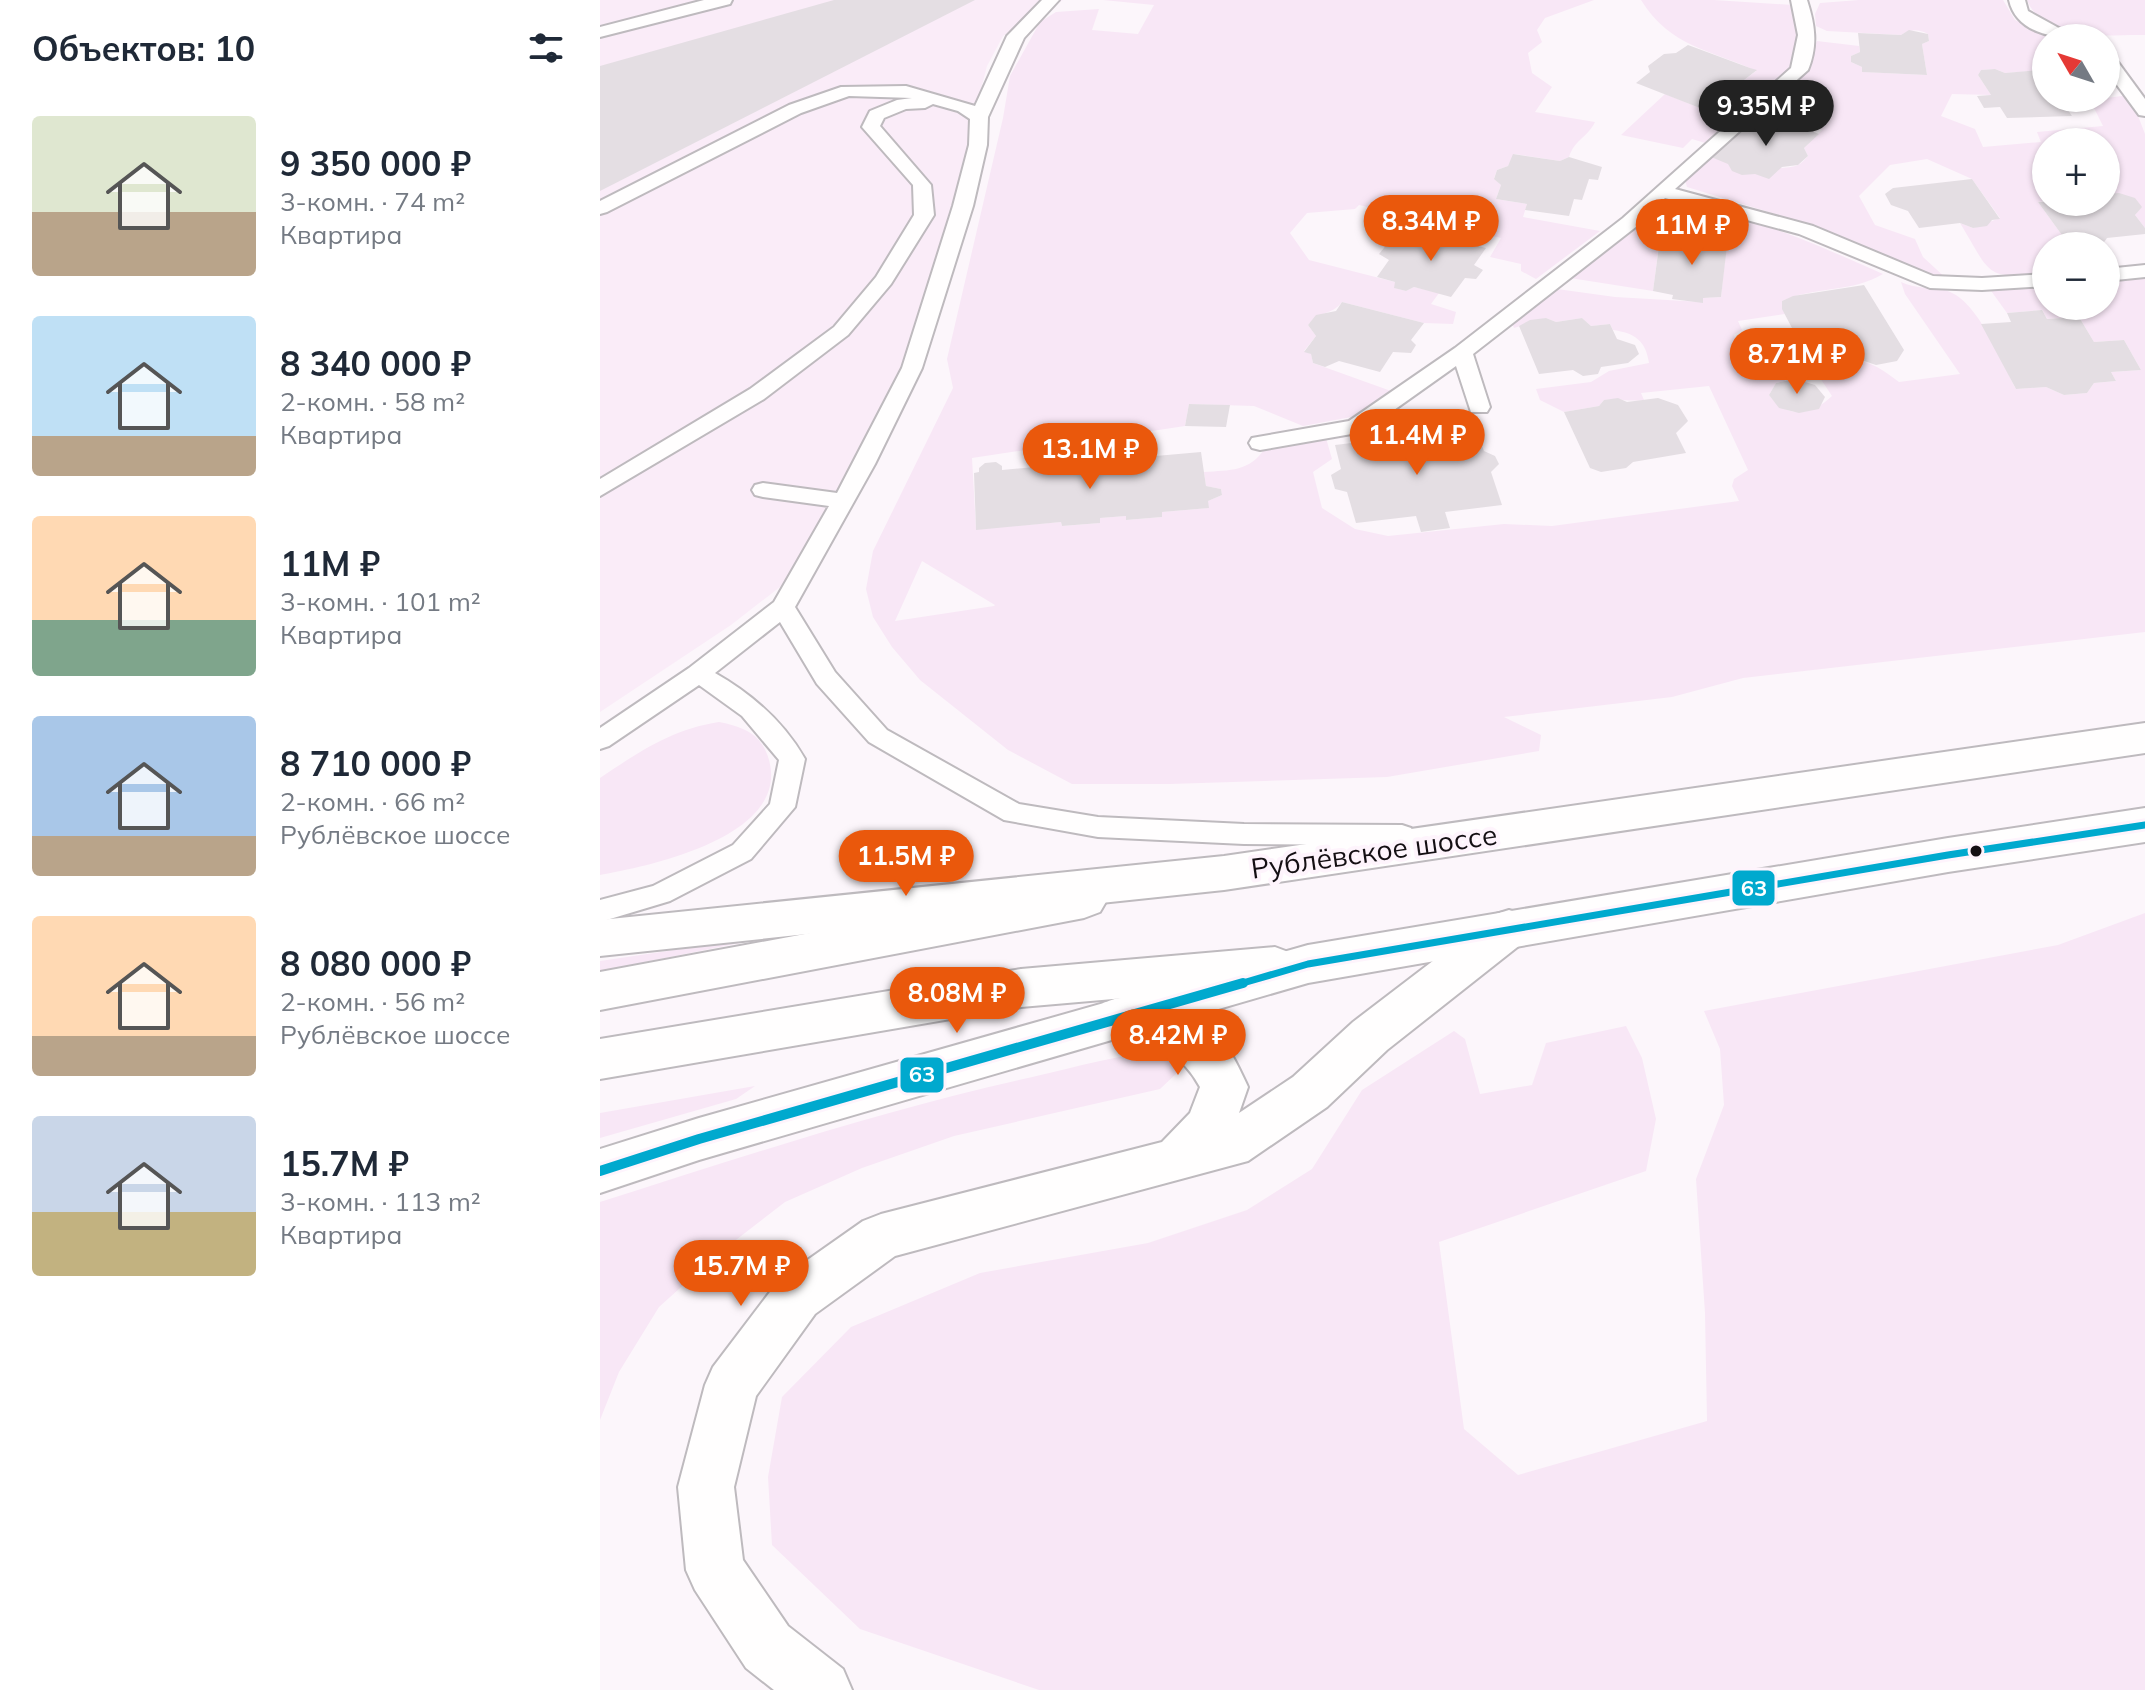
<!DOCTYPE html>
<html lang="ru">
<head>
<meta charset="utf-8">
<style>
  body { margin:0; font-family:Mulish,sans-serif; background:#f6f6f7; color:#1f2937; height:100vh; display:flex; flex-direction:column; font-size:30px; white-space:nowrap }
  * { box-sizing:border-box; margin:0 }
  p { font-size:26px; color:#747a83 }
  .icon { flex:none; width:44px; height:44px; fill:none; stroke:currentColor; stroke-width:2; stroke-linecap:round; stroke-linejoin:round }
  .map { position:relative; flex:1; overflow:hidden }
  .details { display:flex; flex-direction:column; background:#fff; width:600px }
  .details>* { flex:none }
  .needle { width:52px; rotate:309deg }
  .fabs { position:absolute; left:1432px; top:24px; display:grid; gap:16px }
  .fabs a { display:grid; place-items:center; width:88px; height:88px; border-radius:50%; background:#fff; box-shadow:0 2px 6px #0004; font-size:40px }
  .price { position:absolute; translate:-50% -68px; padding:0 18px; border-radius:28px; background:#ea580c; color:#fff; font-size:26px; line-height:52px; filter:drop-shadow(0 2px 4px #0008) }
  .price::after { content:''; position:absolute; left:50%; top:48px; width:24px; height:18px; margin-left:-12px; background:inherit; clip-path:polygon(0 0,100% 0,50% 100%) }
  .price.current { background:#222; color:#fff }
  ul { padding:0; list-style:none }
  li { display:flex; align-items:center; gap:24px; height:200px; padding:0 32px }
  li span { display:grid; place-items:center; flex:none; width:224px; height:160px; border-radius:8px; color:#555 }
  li>.icon { margin-inline-start:auto }
  span .icon { width:96px; height:96px; fill:#fffc; stroke-width:1 }
  li b { font-size:34px }
  h2 { display:flex; justify-content:space-between; align-items:center; height:96px; padding:0 32px; font-size:34px }
  main { display:flex; flex:1; min-height:0 }
  .map>svg:first-child { display:block }
</style>
</head>
<body>
<main>
<section class="details">
<h2>Объектов: 10<svg class="icon" aria-label="filters" viewBox="0 0 24 24"><path d="M4 7h16M4 17h16"/><circle cx="9" cy="7" r="2"/><circle cx="15" cy="17" r="2"/></svg></h2>
<ul>
<li><span style="background:linear-gradient(#dfe7d0 60%,#b9a48a 0)"><svg class="icon" aria-label="home" viewBox="0 0 24 24"><path d="M3 11l9-7 9 7M6 9v11h12V9"/></svg></span><div><b>9 350 000 ₽</b><p>3-комн. · 74 m²</p><p>Квартира</p></div></li>
<li><span style="background:linear-gradient(#bfe0f5 75%,#b9a48a 0)"><svg class="icon" aria-label="home" viewBox="0 0 24 24"><path d="M3 11l9-7 9 7M6 9v11h12V9"/></svg></span><div><b>8 340 000 ₽</b><p>2-комн. · 58 m²</p><p>Квартира</p></div></li>
<li><span style="background:linear-gradient(#ffd9b3 65%,#7fa58c 0)"><svg class="icon" aria-label="home" viewBox="0 0 24 24"><path d="M3 11l9-7 9 7M6 9v11h12V9"/></svg></span><div><b>11M ₽</b><p>3-комн. · 101 m²</p><p>Квартира</p></div></li>
<li><span style="background:linear-gradient(#a9c7e8 75%,#b9a48a 0)"><svg class="icon" aria-label="home" viewBox="0 0 24 24"><path d="M3 11l9-7 9 7M6 9v11h12V9"/></svg></span><div><b>8 710 000 ₽</b><p>2-комн. · 66 m²</p><p>Рублёвское шоссе</p></div></li>
<li><span style="background:linear-gradient(#ffd9b3 75%,#b9a48a 0)"><svg class="icon" aria-label="home" viewBox="0 0 24 24"><path d="M3 11l9-7 9 7M6 9v11h12V9"/></svg></span><div><b>8 080 000 ₽</b><p>2-комн. · 56 m²</p><p>Рублёвское шоссе</p></div></li>
<li><span style="background:linear-gradient(#c9d6e8 60%,#c2b280 0)"><svg class="icon" aria-label="home" viewBox="0 0 24 24"><path d="M3 11l9-7 9 7M6 9v11h12V9"/></svg></span><div><b>15.7M ₽</b><p>3-комн. · 113 m²</p><p>Квартира</p></div></li>
</ul>
</section>
<div class="map">
<svg width="1545" height="1690" viewBox="0 0 1545 1690">
  <rect width="100%" height="100%" fill="#fcf6fb"/>
  <polygon fill="#faecf8" points="0,0 463,0 403,36 387,66 370,131 365,168 300,372 217,529 185,583 131,625 0,712"/>
  <g fill="#f8e7f6" fill-rule="evenodd">
    <path d="M503,0H994L945,18L937,30L942,42L928,53L932,73L952,87L935,112L995,122C988,137 975,139 969,157L960,161L914,154L908,166L897,170L894,178L901,185L896,199L927,204L923,217L1000,231L936,279L921,271V264L890,257L901,238L759,205L755,209L707,213L690,233L709,260L795,282V288L806,291L814,287L839,293L831,304L856,312L853,324L824,323L742,302C731,316 720,310 708,325L716,336L704,351L711,354L713,363L791,391L762,415L703,426L654,406L589,404L585,426L372,458L376,529L461,522L462,526L500,523V518L526,516V520L562,517V512L608,508V501L622,495L621,489L606,486L604,472C630,470 650,472 665,448L726,438L732,459L713,472L722,508L755,529L788,536L904,524L952,526L1139,501L1132,486L1134,479L1148,470L1109,386L1041,393L1044,400C1029,402 1018,398 1004,400L999,406L964,412L940,400L936,389L991,382L1009,371L1049,363C1046,341 1035,333 1013,330L1010,324L991,326L982,318L956,322L946,318L914,328L909,316L957,289L1015,297L1102,302L1103,298L1121,297L1127,237L1085,233L1083,239L1072,238L1059,245L1053,291L970,278C998,257 1027,227 1060,213C1110,193 1235,253 1283,274C1251,293 1215,286 1182,301L1185,314L1138,321L1142,330L1134,335L1137,345L1152,349L1158,359L1175,358L1185,381L1176,383L1169,395C1188,420 1212,415 1232,396L1212,366C1256,359 1261,353 1299,382L1360,374L1305,294L1301,282C1316,289 1329,287 1344,290C1377,297 1401,361 1416,389L1446,387L1464,395L1487,393L1494,383L1516,381L1511,372L1541,370L1524,340L1494,342L1479,317L1447,319L1442,310L1407,313L1389,288L1446,285V306H1506V281L1545,278V632L1143,678L1072,697L904,717L941,735L939,751L787,777L570,784H472L408,750L320,680L292,647L273,617L266,589L273,551L353,388L347,359L403,118L410,76L440,22L456,12L499,9L492,30L538,34L554,5ZM322,561L395,605L394,606L295,621Z"/>
    <path d="M1041,0H1114L1193,5L1203,46L1191,69L1105,143L1092,139L1083,148L1021,135L1065,94L1105,110L1156,71C1110,49 1071,48 1041,0Z"/>
    <path d="M1259,0H1403L1415,20L1457,38H1446V70L1405,73L1395,69L1381,70L1378,75L1391,95L1352,94L1341,116L1375,129L1383,147L1441,142L1437,132L1503,126L1490,100L1530,95L1545,134V228L1535,215L1541,207L1506,194V142H1446V201L1438,202L1467,242L1485,246H1446V274C1383,279 1392,275 1360,223L1373,228L1400,218L1372,179L1327,159L1290,165L1259,196L1275,225L1315,239L1323,257L1348,280L1316,271L1211,225L1087,187L1085,180L1108,156C1126,163 1181,173 1198,165C1202,163 1205,159 1208,156L1204,148L1222,130L1162,109L1204,71L1217,41L1259,46L1260,52L1251,56V62L1262,67L1263,72L1327,75L1322,44L1329,41L1328,34C1318,29 1311,29 1301,35L1227,31L1216,26L1215,14L1220,3Z"/>
    <path d="M1427,0H1545V35C1506,34 1446,45 1427,0Z"/>
    <path d="M119,722C144,727 162,734 169,760C190,836 52,866 0,875V778C39,752 72,729 119,722Z"/>
    <polygon points="1545,913 1545,1690 439,1690 260,1629 172,1545 168,1477 182,1397 251,1327 380,1273 548,1243 647,1210 712,1169 762,1090 854,1031 865,1039 880,1094 932,1085 946,1043 1026,1026 1042,1058 1056,1119 1046,1171 839,1242 864,1429 918,1475 1107,1421 1105,1313 1096,1179 1124,1105 1120,1049 1104,1011 1458,945"/>
    <polygon points="196,932 0,971 0,961"/>
    <path d="M572,1050L578,1072L560,1089L354,1136L262,1168L185,1202L119,1253L59,1307L19,1372L0,1420V1202C142,1157 283,1110 428,1078C476,1067 524,1053 572,1050Z"/>
    <polygon points="155,1086 136,1099 0,1138 0,1113"/>
  </g>
  <g fill="#e4dee3">
    <polygon points="234,0 375,0 0,191 0,66"/>
    <polygon points="1309,30 1328,34 1329,41 1322,44 1327,75 1262,72 1262,67 1251,62 1251,56 1260,52 1258,33 1301,35"/>
    <polygon points="1088,45 1150,68 1157,70 1105,110 1036,83 1050,72 1048,66 1064,54 1076,53"/>
    <polygon points="1395,69 1405,73 1440,70 1446,79 1446,98 1464,98 1462,101 1472,116 1407,118 1400,107 1384,108 1377,96 1391,95 1378,75 1381,70"/>
    <polygon points="1167,120 1178,124 1182,120 1219,134 1204,148 1208,156 1198,165 1182,167 1169,179 1155,174 1142,175 1132,171 1128,164 1111,157 1153,121"/>
    <polygon points="913,154 960,161 969,157 1002,167 998,180 989,179 982,200 974,199 969,216 925,210 927,204 896,199 901,185 894,179 897,170 908,166"/>
    <polygon points="1372,179 1400,219 1392,220 1387,226 1373,228 1360,223 1319,228 1308,211 1291,205 1285,194 1293,188"/>
    <polygon points="1519,193 1535,198 1542,207 1535,215 1545,228 1545,234 1507,238 1502,245 1495,246 1467,242 1438,202 1506,202 1506,194"/>
    <polygon points="813,230 831,234 839,230 851,233 850,239 886,248 874,265 883,270 876,279 865,278 851,297 814,287 806,291 794,288 795,282 777,277 789,260 779,254 788,243 803,243"/>
    <polygon points="1084,233 1128,237 1121,297 1103,298 1103,303 1072,299 1073,295 1053,291 1059,246 1072,238 1083,239"/>
    <polygon points="1264,285 1304,350 1297,361 1276,365 1258,359 1212,366 1182,309 1182,301 1193,296"/>
    <polygon points="742,302 824,323 811,340 816,345 811,353 793,352 780,372 739,361 725,367 713,363 711,354 704,352 716,336 708,325 716,315 736,311"/>
    <polygon points="1442,310 1447,319 1479,317 1494,342 1524,340 1541,370 1511,372 1516,381 1494,383 1487,393 1464,395 1446,387 1416,389 1381,324 1411,322 1407,313"/>
    <polygon points="946,318 956,322 982,318 991,326 1010,324 1017,339 1035,345 1039,354 1028,363 1001,367 998,374 983,376 973,370 939,374 919,326 930,320"/>
    <polygon points="1195,379 1215,385 1225,397 1219,409 1199,413 1179,408 1169,395 1176,383"/>
    <polygon points="1018,398 1027,402 1058,398 1078,405 1088,421 1076,433 1086,453 1033,462 1026,468 1001,472 990,468 964,412 999,406 1004,400"/>
    <polygon points="589,404 630,405 626,427 585,426"/>
    <polygon points="875,428 884,451 895,456 899,464 891,472 902,505 845,512 850,528 821,532 816,516 756,523 747,492 735,489 731,475 741,469 735,445"/>
    <polygon points="526,452 533,458 601,452 606,486 621,489 622,495 608,501 609,508 562,512 562,517 526,520 526,516 500,518 500,523 462,526 461,522 376,530 374,473 379,472 379,468 385,463 396,462 402,466 402,470 455,465 454,462 461,457 471,456 478,463 510,460 515,453"/>
  </g>
  <g fill="none" stroke-linecap="round" stroke-linejoin="round">
    <g stroke="#bebabe" stroke-width="4">
      <g id="lane">
        <polygon points="104,0 132,0 130,4 0,37 0,27"/>
        <path d="M442,0H459L424,38L388,117L387,145L373,206L322,368L275,464L195,607L235,672L287,730L419,804L498,817L644,824L802,825L811,828L815,835L811,842L802,845L644,844L498,837L404,820L269,742L217,684L180,622L115,673C152,694 184,722 205,759L195,807L151,859L70,901L0,922V900L53,886L133,845L170,804L179,760L142,716L99,685L9,746L0,749V728L89,668L174,602L229,506L163,497L155,495L152,490L155,485L163,483L237,493L302,368L353,206L369,145L370,119L358,111L333,104L325,108L306,109L284,118L280,126L331,185L334,215L291,284L248,335L164,399L0,496V479L150,389L234,327L276,277L314,215L313,185L262,127L270,111L297,100L312,98L249,96L201,113L7,212L0,214V201L189,105L241,87L306,86L375,106L407,36Z"/>
        <path d="M1191,0H1207C1215,25 1218,45 1208,70L1075,189L1213,226L1333,276L1382,278L1446,274V286L1382,290L1330,288L1199,234L1065,198L1037,226L873,354L890,407L887,412H871L856,366L763,432L660,450L652,448L649,443L652,438L749,421L855,348L1023,218L1191,68L1198,35Z"/>
        <path d="M1409,0H1425L1428,11L1477,38C1449,38 1416,31 1409,0Z"/>
        <polygon points="1506,53 1512,54 1545,99 1545,116 1539,115 1506,70"/>
        <polygon points="1545,265 1545,277 1506,281 1506,269"/>
      </g>
    </g>
    <g stroke="#bebabe" stroke-width="4">
      <path id="street" d="M909,910L925,915L932,928L925,941L787,1050L727,1107L648,1161L295,1256L215,1314L156,1396L134,1487L143,1560L188,1626L243,1669L252,1690H174L146,1668L95,1590L86,1570L78,1487L105,1385L113,1367L179,1280L263,1221L281,1214L562,1142L590,1113L600,1087C576,1043 546,1045 503,1031L496,1017L503,1003C509,1001 516,998 521,998C548,998 602,1018 620,1038C632,1052 640,1070 648,1087L639,1113L693,1077L753,1022L893,915Z"/>
    </g>
    <g stroke="#bebabe" stroke-width="4">
      <g id="secondary">
        <polygon points="484,882 500,888 507,900 500,912 484,918 0,1010 0,972"/>
        <polygon points="675,947 691,953 698,966 691,979 675,985 421,1007 0,1079 0,1039 421,969"/>
      </g>
    </g>
    <g stroke="#bebabe" stroke-width="4">
      <g id="primary">
        <polygon points="1545,723 1545,753 624,890 0,956 0,920 624,856"/>
        <polygon points="1545,808 1545,842 1348,872 708,983 99,1160 0,1193 0,1149 99,1118 708,945 1348,838"/>
      </g>
    </g>
    <use href="#lane" fill="#fffefe" fill-rule="evenodd"/>
    <use href="#street" fill="#fffefe" fill-rule="evenodd"/>
    <use href="#secondary" fill="#fffefe" fill-rule="evenodd"/>
    <use href="#primary" fill="#fffefe" fill-rule="evenodd"/>
    <g stroke="#fef4fc" stroke-width="13">
      <polyline id="bus-1-far1" points="636,985 708,964 1348,855 1545,825"/>
    </g>
    <g stroke="#fef4fc" stroke-width="16">
      <polyline id="bus-1" points="0,1171 99,1139 643,983"/>
    </g>
    <use href="#bus-1-far1" stroke="#00a9ce" stroke-width="7"/>
    <use href="#bus-1" stroke="#00a9ce" stroke-width="10"/>
  </g>
  <circle fill="#140f13" stroke="#fef4fc" stroke-width="3" cx="1376" cy="851" r="7"/>
  <g text-anchor="middle" dominant-baseline="central" stroke-width="8" stroke-linejoin="round" paint-order="stroke">
    <g font-size="28" fill="#140f13" stroke="#fef4fc">
      <text transform="translate(774 851) rotate(-8)">Рублёвское шоссе</text>
    </g>
  </g>
  <g stroke="#fef4fc" stroke-width="3">
    <rect x="1131" y="869" width="45" height="38" rx="8" fill="#00a9ce"/>
    <rect x="299" y="1056" width="46" height="38" rx="8" fill="#00a9ce"/>
  </g>
  <g font-size="22" text-anchor="middle" font-weight="bold" fill="#fff">
    <text x="1154" y="896">63</text>
    <text x="322" y="1082">63</text>
  </g>
</svg>
<div class="fabs">
<a><svg class="needle" viewBox="-14 -14 28 28"><path d="M0-13l5 13h-10z" fill="#e53935"/><path d="M0 13l5-13h-10z" fill="#747a83"/></svg></a>
<a>+</a>
<a>−</a>
</div>
<b class="price current" style="left:1166px;top:148px">9.35M ₽</b>
<b class="price" style="left:831px;top:263px">8.34M ₽</b>
<b class="price" style="left:1092px;top:267px">11M ₽</b>
<b class="price" style="left:1197px;top:396px">8.71M ₽</b>
<b class="price" style="left:817px;top:477px">11.4M ₽</b>
<b class="price" style="left:490px;top:491px">13.1M ₽</b>
<b class="price" style="left:306px;top:898px">11.5M ₽</b>
<b class="price" style="left:357px;top:1035px">8.08M ₽</b>
<b class="price" style="left:578px;top:1077px">8.42M ₽</b>
<b class="price" style="left:141px;top:1308px">15.7M ₽</b>
</div>
</main>
</body>
</html>
